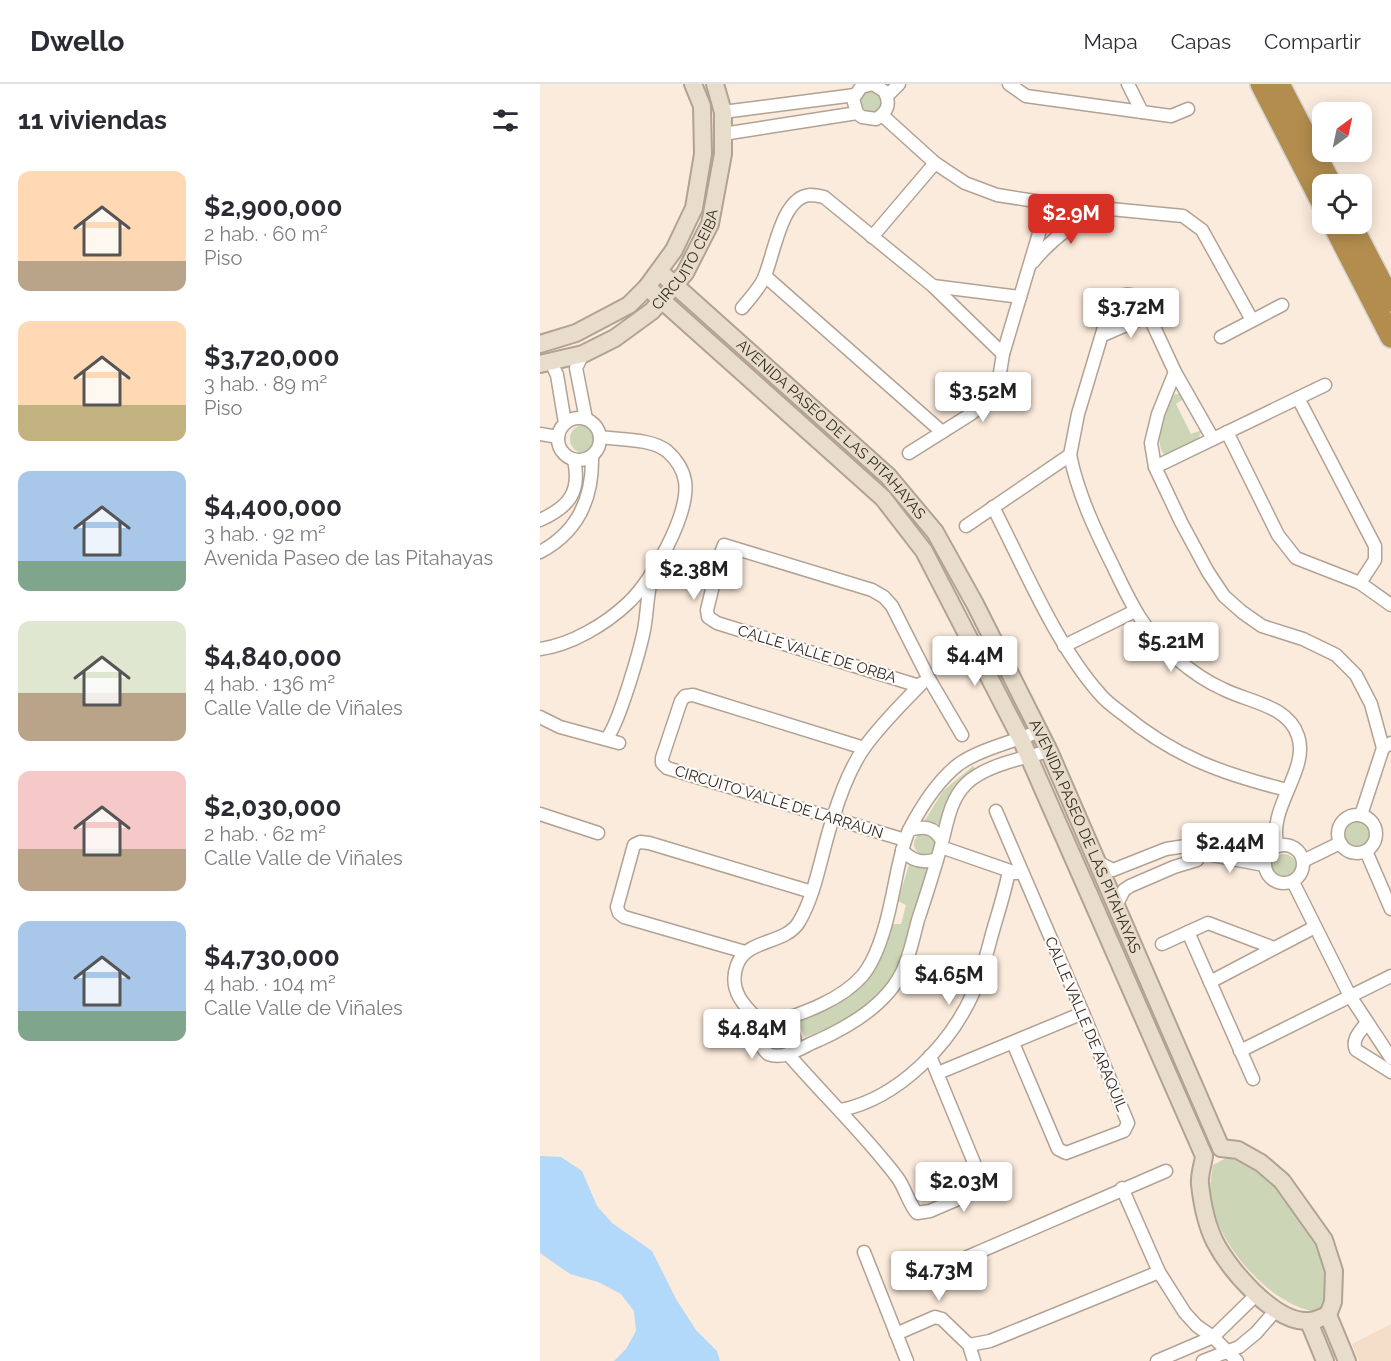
<!DOCTYPE html>
<html lang="es">
<head>
<meta charset="utf-8">
<style>
  body { margin:0; font-family:Raleway,sans-serif; background:#f7f7f7; color:#2b2b33; height:100vh; display:flex; flex-direction:column; font-size:22px; white-space:nowrap }
  * { box-sizing:border-box; margin:0 }
  p { font-size:20px; color:#7c7c81 }
  .icon { flex:none; width:33px; height:33px; fill:none; stroke:currentColor; stroke-width:2; stroke-linecap:round; stroke-linejoin:round }
  .map { position:relative; flex:1; overflow:hidden }
  .panel { display:flex; flex-direction:column; background:#fff; width:540px }
  .panel>* { flex:none }
  .needle { width:39px; rotate:33deg }
  .controls { position:absolute; left:772px; top:18px; display:grid; gap:12px }
  .controls a { display:grid; place-items:center; width:60px; height:60px; border-radius:12px; background:#fff; box-shadow:0 3px 15px #0003; font-size:30px }
  .price { position:absolute; translate:-50% -51px; padding:0 14px; border-radius:6px; background:#fff; color:#222; font-size:20px; line-height:39px; filter:drop-shadow(0 2px 3px #0008) }
  .price::after { content:''; position:absolute; left:50%; top:36px; width:18px; height:14px; margin-left:-9px; background:inherit; clip-path:polygon(0 0,100% 0,50% 100%) }
  .price.current { background:#d93025; color:#fff }
  ul { padding:0; list-style:none }
  li { display:flex; align-items:center; gap:18px; height:150px; padding:0 18px }
  li span { display:grid; place-items:center; flex:none; width:168px; height:120px; border-radius:12px; color:#555 }
  li>.icon { margin-inline-start:auto }
  span .icon { width:72px; height:72px; fill:#fffc; stroke-width:1 }
  li b { font-size:26px }
  h2 { display:flex; justify-content:space-between; align-items:center; height:72px; padding:0 18px; font-size:26px }
  header { display:flex; align-items:center; gap:36px; box-sizing:border-box; height:84px; padding:0 30px; background:#fff; border-bottom:2px solid #e1e1e2 }
  header strong { font-size:28px }
  nav { display:flex; gap:33px; margin-inline-start:auto; font-size:21px }
  main { display:flex; flex:1; min-height:0 }
  .map>svg:first-child { display:block }
</style>
</head>
<body>
<header>
<strong>Dwello</strong>
<nav><a>Mapa</a><a>Capas</a><a>Compartir</a></nav>
</header>
<main>
<section class="panel">
<h2>11 viviendas<svg class="icon" aria-label="filters" viewBox="0 0 24 24"><path d="M4 7h16M4 17h16"/><circle cx="9" cy="7" r="2"/><circle cx="15" cy="17" r="2"/></svg></h2>
<ul>
<li><span style="background:linear-gradient(#ffd9b3 75%,#b9a48a 0)"><svg class="icon" aria-label="home" viewBox="0 0 24 24"><path d="M3 11l9-7 9 7M6 9v11h12V9"/></svg></span><div><b>$2,900,000</b><p>2 hab. · 60 m²</p><p>Piso</p></div></li>
<li><span style="background:linear-gradient(#ffd9b3 70%,#c2b280 0)"><svg class="icon" aria-label="home" viewBox="0 0 24 24"><path d="M3 11l9-7 9 7M6 9v11h12V9"/></svg></span><div><b>$3,720,000</b><p>3 hab. · 89 m²</p><p>Piso</p></div></li>
<li><span style="background:linear-gradient(#a9c7e8 75%,#7fa58c 0)"><svg class="icon" aria-label="home" viewBox="0 0 24 24"><path d="M3 11l9-7 9 7M6 9v11h12V9"/></svg></span><div><b>$4,400,000</b><p>3 hab. · 92 m²</p><p>Avenida Paseo de las Pitahayas</p></div></li>
<li><span style="background:linear-gradient(#dfe7d0 60%,#b9a48a 0)"><svg class="icon" aria-label="home" viewBox="0 0 24 24"><path d="M3 11l9-7 9 7M6 9v11h12V9"/></svg></span><div><b>$4,840,000</b><p>4 hab. · 136 m²</p><p>Calle Valle de Viñales</p></div></li>
<li><span style="background:linear-gradient(#f6c9c9 65%,#b9a48a 0)"><svg class="icon" aria-label="home" viewBox="0 0 24 24"><path d="M3 11l9-7 9 7M6 9v11h12V9"/></svg></span><div><b>$2,030,000</b><p>2 hab. · 62 m²</p><p>Calle Valle de Viñales</p></div></li>
<li><span style="background:linear-gradient(#a9c7e8 75%,#7fa58c 0)"><svg class="icon" aria-label="home" viewBox="0 0 24 24"><path d="M3 11l9-7 9 7M6 9v11h12V9"/></svg></span><div><b>$4,730,000</b><p>4 hab. · 104 m²</p><p>Calle Valle de Viñales</p></div></li>
</ul>
</section>
<div class="map">
<svg width="851" height="1277" viewBox="0 0 851 1277">
  <rect width="100%" height="100%" fill="#fbebdc"/>
  <polygon fill="#f4dec9" points="851,1240 851,1277 819,1277 812,1260"/>
  <g fill="#ccd6b6">
    <circle cx="331" cy="17" r="11"/>
    <path d="M635,310H640L645,314L636,320L651,350L662,346L657,358L626,371L622,368C615,351 624,324 635,310Z"/>
    <circle cx="44" cy="355" r="14"/>
    <polygon points="433,682 436,685 402,742 385,736 403,707"/>
    <circle cx="817" cy="750" r="14"/>
    <circle cx="385" cy="760" r="11"/>
    <circle cx="744" cy="782" r="12"/>
    <path d="M370,777L388,784C382,797 380,813 375,828C370,847 366,868 356,886C337,922 302,940 265,953L257,938C286,924 319,913 336,884C343,870 347,854 351,840H361L366,821L358,817Z"/>
    <circle cx="239" cy="954" r="10"/>
    <path d="M688,1073C694,1075 701,1076 706,1079C740,1098 794,1172 788,1212C787,1218 782,1224 779,1228C734,1225 682,1165 672,1122C668,1108 671,1095 673,1081Z"/>
  </g>
  <polygon fill="#b2d8fa" points="0,1072 21,1073 42,1087 57,1122 72,1139 112,1167 136,1215 156,1246 177,1267 180,1277 74,1277 86,1265 96,1247 94,1227 81,1210 58,1198 30,1190 0,1169"/>
  <g fill="none" stroke-linecap="round" stroke-linejoin="round">
    <g stroke="#b1a294" stroke-width="15">
      <g id="street">
        <polyline points="469,0 486,12 631,32 648,25"/>
        <polyline points="588,0 602,28"/>
        <polyline points="347,12 359,0"/>
        <polyline points="183,28 315,11"/>
        <polyline points="342,31 395,79 425,99 457,111 508,119 643,132 662,146 712,236"/>
        <path d="M183,50L317,29L322,33L336,35C348,28 351,19 344,7L333,0L321,3L313,15L317,29"/>
        <polyline points="332,153 395,79"/>
        <path d="M493,178C511,155 534,139 560,124"/>
        <polyline points="225,192 402,348"/>
        <polyline points="393,202 480,213"/>
        <path d="M202,224C210,214 219,205 224,194C234,172 241,113 270,111C274,111 280,112 284,113L393,202L463,270"/>
        <polyline points="563,251 607,232"/>
        <polyline points="681,253 742,221"/>
        <polyline points="43,270 36,284 46,335"/>
        <polyline points="11,278 17,291 25,339"/>
        <polyline points="635,288 618,330 611,359 615,383 641,438 668,488 684,512 702,528 722,542 763,555 796,571 816,591 831,620 843,664"/>
        <polyline points="758,314 835,462 835,476 820,499"/>
        <circle cx="39" cy="355" r="21"/>
        <polyline points="687,348 738,451 756,474 820,499 851,521"/>
        <polyline points="0,350 18,353"/>
        <polyline points="369,369 431,330 449,315 458,301 463,270 508,119"/>
        <path d="M530,371C538,410 555,446 573,482C589,516 606,552 637,575C650,586 667,598 683,605C708,618 748,621 758,652C770,686 726,725 738,762"/>
        <polyline points="615,383 785,301"/>
        <path d="M453,423C484,483 515,559 559,609C565,617 575,624 583,630C635,673 683,690 747,706"/>
        <path d="M0,436C29,423 41,408 34,376"/>
        <path d="M426,442L530,371L538,330L571,220C580,208 591,208 602,217L635,288L673,355"/>
        <path d="M0,468C38,448 53,414 52,372"/>
        <polyline points="524,562 595,527"/>
        <path d="M0,565C31,561 66,540 88,519C112,497 150,430 145,397C143,385 136,375 127,367C110,354 80,356 60,353"/>
        <polyline points="379,602 177,539 168,533 167,526 181,469 184,461 332,506 344,513 352,522 388,593 422,651"/>
        <polyline points="0,633 20,643 79,659"/>
        <path d="M66,655C78,643 100,566 104,546C107,530 107,513 111,496"/>
        <polyline points="324,664 153,611 145,612 141,617 122,674 122,679 127,684 365,756"/>
        <polyline points="456,727 543,929 588,1039 584,1047 526,1069 518,1065 473,959"/>
        <polyline points="0,730 58,749"/>
        <circle cx="817" cy="750" r="19"/>
        <polyline points="821,731 843,664 851,659"/>
        <path d="M369,746C384,742 394,742 402,757"/>
        <circle cx="744" cy="780" r="19"/>
        <polyline points="401,763 476,789"/>
        <path d="M362,766C372,777 383,780 397,775"/>
        <polyline points="826,767 851,825"/>
        <polyline points="763,777 800,759"/>
        <polyline points="558,778 573,786 626,765 652,761 661,769 724,781"/>
        <polyline points="753,798 810,912 851,974"/>
        <polyline points="576,822 584,806 590,802 634,783 657,776 661,769"/>
        <polyline points="648,848 713,995"/>
        <polyline points="622,860 668,839 734,864"/>
        <polyline points="205,868 84,833 79,829 77,823 94,761 100,758 109,759 272,808"/>
        <polyline points="670,898 775,843"/>
        <path d="M239,937C253,943 258,954 252,968"/>
        <path d="M827,938C821,947 811,955 816,966L851,988"/>
        <path d="M225,942C219,953 218,961 228,970C245,977 263,962 279,956C310,942 346,921 362,888C370,872 373,854 378,836C386,812 394,787 401,762C407,741 409,717 426,700C445,681 484,674 509,667"/>
        <path d="M225,942C257,931 300,918 323,891C339,871 347,838 352,813C357,791 360,767 369,746C381,723 398,696 419,680C440,665 476,657 500,647"/>
        <path d="M225,942C207,925 187,908 197,881C207,854 245,861 259,838C277,807 281,769 293,734C300,711 310,684 324,664C341,640 362,620 382,599"/>
        <polyline points="700,967 851,892"/>
        <path d="M248,970C280,1007 314,1040 345,1078C350,1084 355,1090 359,1096C366,1107 369,1120 377,1129L390,1127L439,1106L442,1098L390,972"/>
        <polyline points="398,989 543,929"/>
        <path d="M301,1026C359,1014 411,960 434,907C442,889 447,869 452,850C458,829 465,808 469,787"/>
        <polyline points="582,1104 619,1188 645,1229 657,1242 673,1253 697,1277"/>
        <polyline points="324,1168 367,1277"/>
        <polyline points="388,1190 626,1087"/>
        <polyline points="356,1250 395,1233 402,1235 429,1261 434,1277"/>
        <polyline points="429,1261 450,1257 619,1188"/>
        <polyline points="617,1277 673,1253 716,1211"/>
        <polyline points="663,1277 699,1263 716,1249 737,1225"/>
      </g>
    </g>
    <g stroke="#b1a294" stroke-width="20">
      <g id="secondary">
        <path id="s1" d="M119,187L348,392L395,448L435,520L509,667L681,1064"/>
        <path d="M107,203L343,414L384,467L481,655L664,1072C663,1081 659,1091 660,1100C662,1119 666,1140 675,1158C689,1185 733,1237 766,1237C774,1238 782,1233 788,1231"/>
        <polyline points="0,260 36,249 89,221 107,203 134,166 154,124 163,70 162,22 153,0"/>
        <path id="s2" d="M0,280L43,270L75,254L112,227L145,189L170,140L183,70V28L175,0"/>
        <polyline points="681,1064 698,1066 721,1079 742,1097 784,1156 794,1187 793,1218 788,1231 807,1277"/>
        <polyline points="769,1238 785,1277"/>
      </g>
    </g>
    <g stroke="#d5d4d3" stroke-width="24">
      <g id="highway">
        <polyline points="721,0 783,121"/>
        <polyline points="739,0 791,100"/>
        <polyline points="793,140 851,253"/>
        <polyline points="811,140 851,217"/>
      </g>
    </g>
    <use href="#street" stroke="#fff" stroke-width="12"/>
    <use href="#secondary" stroke="#e8ddca" stroke-width="16"/>
    <use href="#highway" stroke="#b28d4e" stroke-width="21"/>
  </g>
  <g text-anchor="middle" dominant-baseline="central" stroke-width="4.5" stroke-linejoin="round" paint-order="stroke">
    <g font-size="15" fill="#2d2722" stroke="#fefbf8">
      <text stroke="none"><textPath href="#s2" startOffset="188">CIRCUITO CEIBA</textPath></text>
      <text stroke="none"><textPath href="#s1" startOffset="234">AVENIDA PASEO DE LAS PITAHAYAS</textPath></text>
      <text transform="translate(277 570) rotate(17)">CALLE VALLE DE ORBA</text>
      <text transform="translate(239 718) rotate(17)">CIRCUITO VALLE DE LARRAUN</text>
      <text stroke="none"><textPath href="#s1" startOffset="720">AVENIDA PASEO DE LAS PITAHAYAS</textPath></text>
      <text transform="translate(546 940) rotate(67)">CALLE VALLE DE ARAQUIL</text>
    </g>
  </g>
</svg>
<div class="controls">
<a><svg class="needle" viewBox="-14 -14 28 28"><path d="M0-13l5 13h-10z" fill="#e53935"/><path d="M0 13l5-13h-10z" fill="#7c7c81"/></svg></a>
<a><svg class="icon" aria-label="locate" viewBox="0 0 24 24"><circle cx="12" cy="12" r="6"/><path d="M12 2v4M12 18v4M2 12h4M18 12h4"/></svg></a>
</div>
<b class="price current" style="left:531px;top:161px">$2.9M</b>
<b class="price" style="left:591px;top:255px">$3.72M</b>
<b class="price" style="left:443px;top:339px">$3.52M</b>
<b class="price" style="left:154px;top:517px">$2.38M</b>
<b class="price" style="left:631px;top:589px">$5.21M</b>
<b class="price" style="left:435px;top:603px">$4.4M</b>
<b class="price" style="left:690px;top:790px">$2.44M</b>
<b class="price" style="left:409px;top:922px">$4.65M</b>
<b class="price" style="left:212px;top:976px">$4.84M</b>
<b class="price" style="left:424px;top:1129px">$2.03M</b>
<b class="price" style="left:399px;top:1218px">$4.73M</b>
</div>
</main>
</body>
</html>
